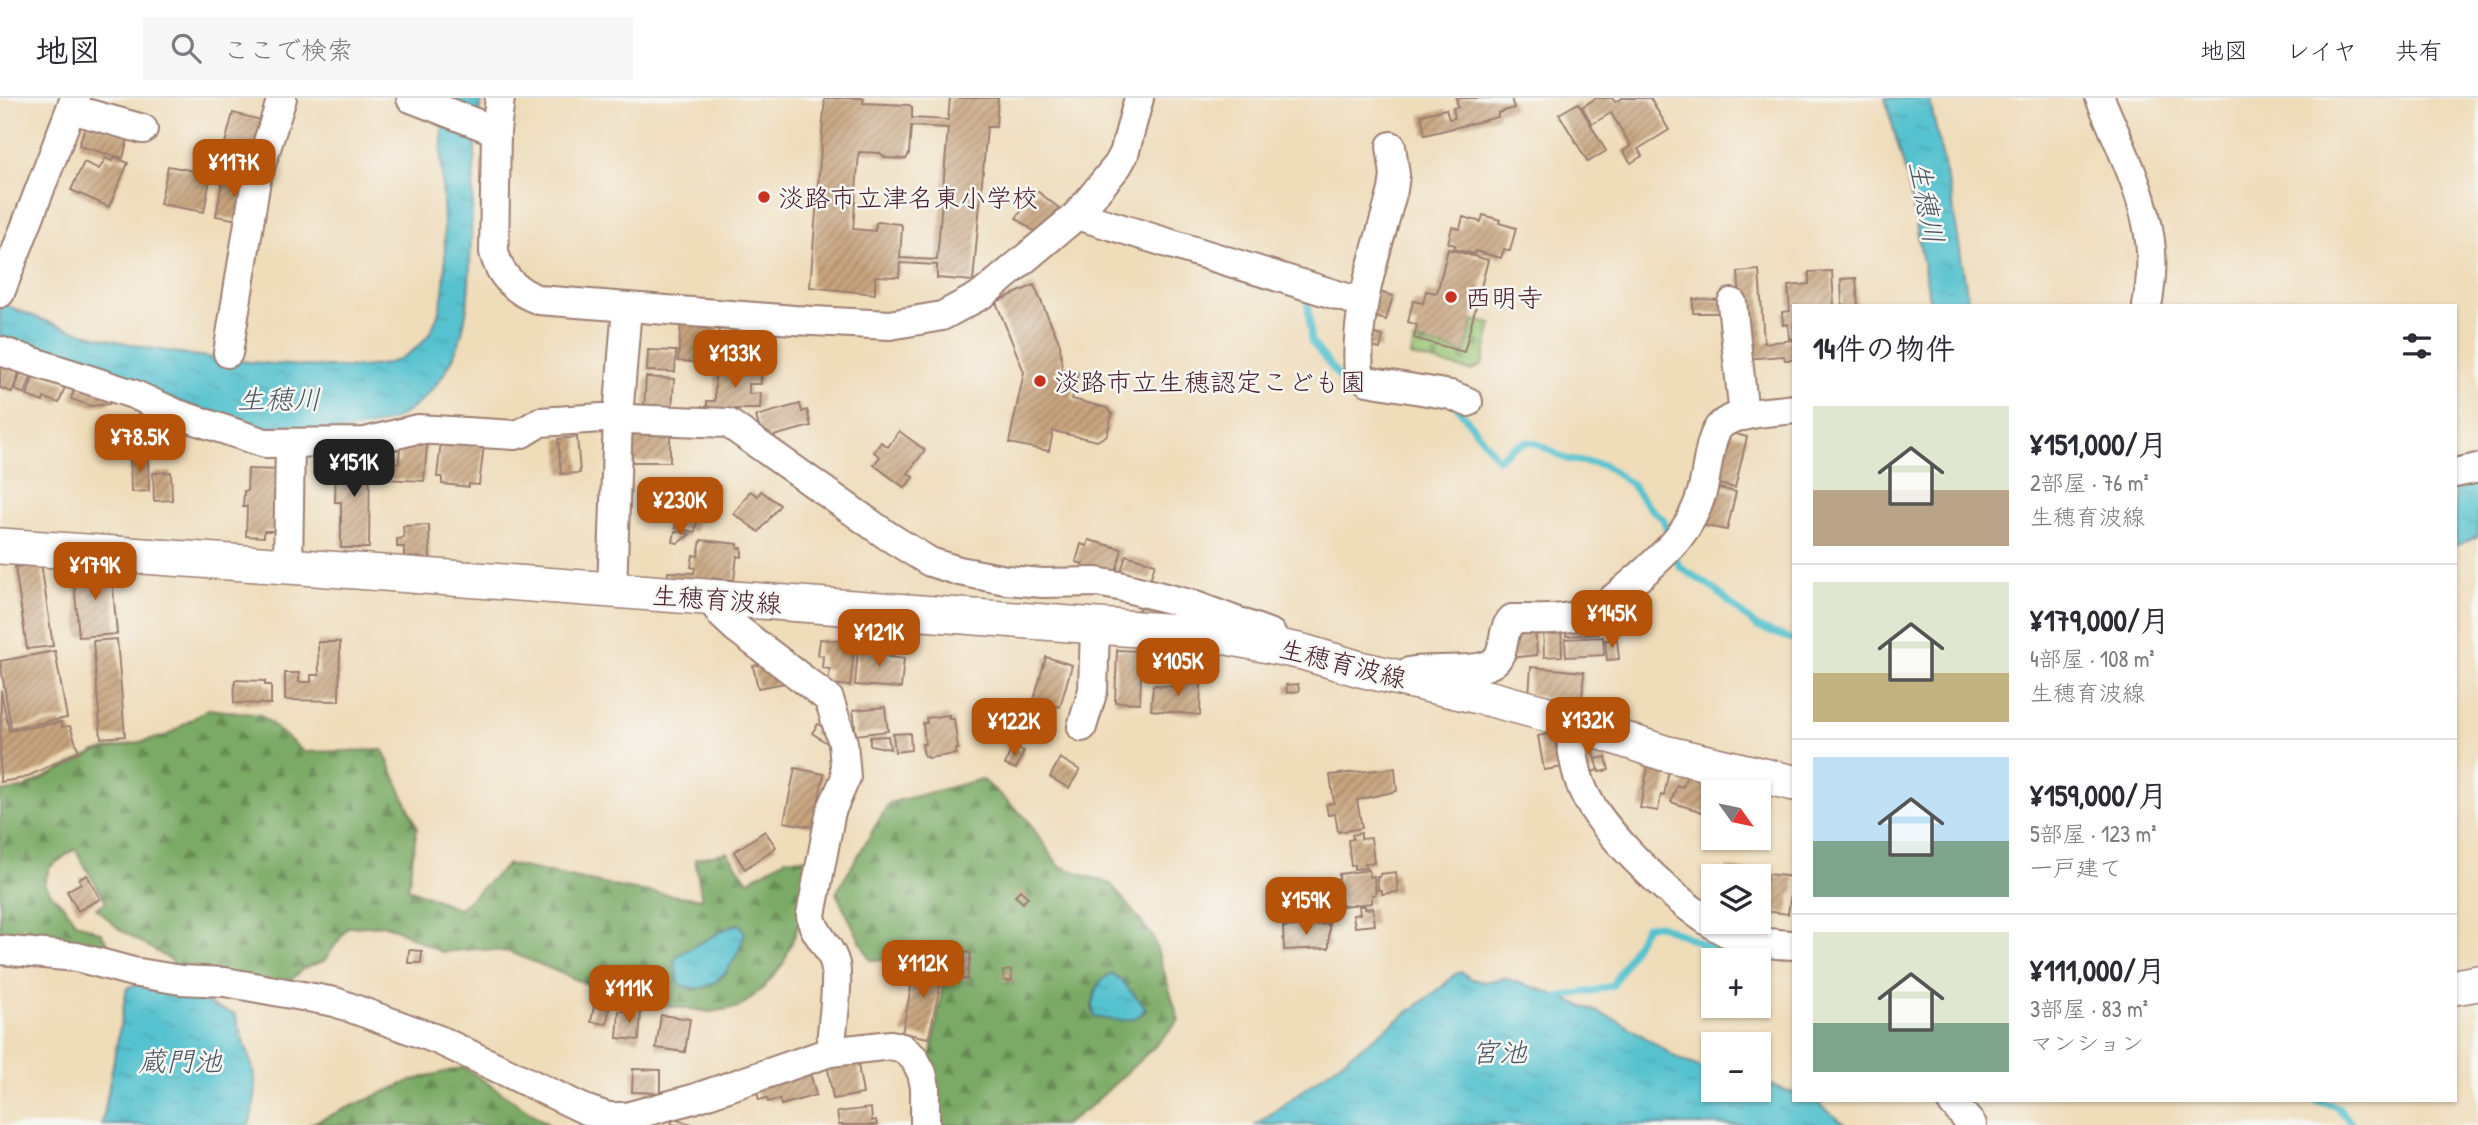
<!DOCTYPE html>
<html lang="ja">
<head>
<meta charset="utf-8">
<style>
  body { margin:0; font-family:"Patrick Hand","Klee One",sans-serif; background:#f7f7f7; color:#2b2b33; height:100vh; display:flex; flex-direction:column; font-size:26px; white-space:nowrap }
  * { box-sizing:border-box; margin:0 }
  p { font-size:23px; color:#7c7c81 }
  .icon { flex:none; width:38px; height:38px; fill:none; stroke:currentColor; stroke-width:2; stroke-linecap:round; stroke-linejoin:round }
  .map { position:relative; flex:1; overflow:hidden }
  .panel { position:absolute; left:1792px; top:206px; width:665px; height:798px; display:flex; flex-direction:column; background:#fff; border-radius:0px; box-shadow:0 2px 5px #0004 }
  .panel>* { flex:none }
  .needle { width:46px; rotate:123deg }
  .tools { position:absolute; left:1701px; top:682px; display:grid; gap:14px }
  .tools a { display:grid; place-items:center; width:70px; height:70px; border-radius:0px; background:#fff; box-shadow:0 2px 5px #0004; font-size:35px }
  .price { position:absolute; translate:-50% -60px; padding:0 16px; border-radius:14px; background:#b45309; color:#fff; font-size:23px; line-height:46px; filter:drop-shadow(0 2px 4px #0008) }
  .price::after { content:''; position:absolute; left:50%; top:42px; width:21px; height:16px; margin-left:-10px; background:inherit; clip-path:polygon(0 0,100% 0,50% 100%) }
  .price.active { background:#222; color:#fff }
  ul { padding:0; list-style:none }
  li { display:flex; align-items:center; gap:21px; height:175px; padding:0 21px }
  li+li { border-top:2px solid #e1e1e2 }
  li span { display:grid; place-items:center; flex:none; width:196px; height:140px; border-radius:0px; color:#555 }
  li>.icon { margin-inline-start:auto }
  span .icon { width:84px; height:84px; fill:#fffc; stroke-width:1 }
  li b { font-size:30px }
  h2 { display:flex; justify-content:space-between; align-items:center; height:84px; padding:0 21px; font-size:30px }
  header { display:flex; align-items:center; gap:42px; box-sizing:border-box; height:98px; padding:0 35px; background:#fff; border-bottom:2px solid #e1e1e2 }
  header strong { font-size:33px }
  nav { display:flex; gap:38px; margin-inline-start:auto; font-size:24px }
  .search { width:490px; height:63px; background:#f7f7f7; display:flex; align-items:center; gap:18px; box-sizing:border-box; padding:0 24px; border-radius:0px; color:#7c7c81; font-size:26px }
  .map>svg:first-child { display:block }
</style>
</head>
<body>
<header>
<strong>地図</strong>
<div class="search"><svg class="icon" aria-label="search" viewBox="0 0 24 24"><circle cx="10" cy="10" r="6"/><path d="M15 15l6 6"/></svg>ここで検索</div>
<nav><a>地図</a><a>レイヤ</a><a>共有</a></nav>
</header>
<div class="map">
<svg width="2478" height="1027" viewBox="0 0 2478 1027">
  <defs>
    <pattern id="forest-firs" width="22" height="20" patternUnits="userSpaceOnUse" patternTransform="scale(1.75)"><rect width="22" height="20" fill="#7aaa65"/><path d="M5 1l3.5 6h-7zM16 11l3.5 6h-7z" fill="#668a53"/></pattern>
    <pattern id="cemetery-stones" width="16" height="16" patternUnits="userSpaceOnUse" patternTransform="scale(1.75)"><rect width="16" height="16" fill="#98c573"/><path d="M2 7V4a2 2 0 0 1 4 0v3zM10 15v-3a2 2 0 0 1 4 0v3z" fill="#7e9f5f"/></pattern>
    <pattern id="water-ripples" width="26" height="14" patternUnits="userSpaceOnUse" patternTransform="scale(1.75)"><rect width="26" height="14" fill="#56c2cf"/><path d="M2 4q2-2 4 0t4 0M15 11q2-2 4 0t4 0" fill="none" stroke="#4ca6b2"/></pattern>
    <pattern id="building-hatch" width="6" height="6" patternUnits="userSpaceOnUse" patternTransform="scale(1.75)"><rect width="6" height="6" fill="#c7a47e"/><path d="M-1 1l2-2M0 6l6-6M5 7l2-2" fill="none" stroke="#a48567"/></pattern>
  </defs>
  <rect width="100%" height="100%" fill="#f6f6f2"/>
  <filter id="ink" filterUnits="userSpaceOnUse"><feTurbulence type="fractalNoise" baseFrequency=".0143" numOctaves="2"/><feDisplacementMap in="SourceGraphic" scale="14" xChannelSelector="R" yChannelSelector="G"/><feConvolveMatrix kernelMatrix="1 2 1 2 8 2 1 2 1" color-interpolation-filters="sRGB"/></filter>
  <filter id="wash" filterUnits="userSpaceOnUse"><feTurbulence type="fractalNoise" baseFrequency=".00686" numOctaves="4" result="noise"/><feDisplacementMap in="SourceGraphic" scale="28" xChannelSelector="R" yChannelSelector="G"/><feGaussianBlur stdDeviation="1.57" result="paint"/><feColorMatrix in="noise" values="0 0 0 0 0 0 0 0 0 0 0 0 0 0 0 0 0 1.4 0 .05"/><feComposite in="paint" operator="in"/></filter>
  <g filter="url(#wash)">
    <rect width="100%" height="100%" fill="#efdcb9"/>
    <g fill="url(#forest-firs)" stroke="#626448" stroke-width="2" fill-rule="evenodd">
      <path d="M208,611L261,617L304,654L383,652L417,729L408,790L459,811L508,766L628,791L702,801L695,761L727,754L748,783L787,760L813,761L798,829L783,866L764,889L740,909L710,914L623,901L510,854L476,851L441,854L387,827L348,829L324,863L304,870L285,887L176,873L172,863L119,831L96,810L106,804L75,751L50,769L44,786L54,799L65,809L75,824L101,835L109,847L132,861L0,841V694L24,690L95,654L166,638ZM697,848L727,874L710,888L692,892L678,857Z"/>
      <path d="M982,681L1026,720L1059,768L1111,786L1153,839L1179,922L1155,948L1092,1007L1064,1027H933L930,962L947,862H870L836,795L889,705ZM1098,886L1141,906L1146,910V913C1132,925 1111,923 1094,918L1092,908Z"/>
      <polygon points="464,969 549,1027 308,1027 410,983"/>
    </g>
    <polygon fill="url(#cemetery-stones)" stroke="#71724f" stroke-width="2" points="1473,222 1492,226 1482,267 1471,273 1411,258 1414,242 1465,255"/>
    <g fill="url(#water-ripples)" stroke="#50707d" stroke-width="2">
      <polygon points="447,0 482,0 479,16"/>
      <polygon points="1885,0 1929,0 1952,102 1969,208 1931,208 1908,83"/>
      <path d="M443,21L476,35C474,70 472,106 471,142C469,180 470,222 454,258C444,280 423,305 402,317C370,336 307,335 270,335L0,241V205C23,214 46,224 70,231C146,253 227,264 306,268C331,269 360,271 385,266C401,262 420,250 429,236C452,199 444,142 443,101C441,74 441,48 443,21Z"/>
      <polygon points="2478,385 2478,438 2455,448 2455,391"/>
      <path d="M739,826L745,835C737,863 714,904 679,886L674,864L678,857L731,828Z"/>
      <polygon points="1461,874 1472,881 1484,884 1504,880 1548,894 1619,923 1682,963 1713,973 1713,992 1759,992 1759,983 1764,985 1794,995 1794,1003 1815,1003 1846,1027 1256,1027 1442,889 1455,876"/>
      <path d="M1113,876L1122,883L1146,910C1137,927 1110,923 1094,918C1091,902 1095,880 1113,876Z"/>
      <path d="M137,886L188,895L217,910L235,916C241,944 259,971 255,1000C254,1009 251,1018 249,1027H102L127,890Z"/>
    </g>
    <g fill="none" stroke-linecap="round" stroke-linejoin="round">
      <g stroke="#56c2cf" stroke-width="7">
        <polyline points="1307,196 1311,243 1344,285 1357,287"/>
        <polyline points="1458,310 1498,361 1512,350 1527,344 1536,345 1566,361 1604,367 1631,386 1649,409 1663,421 1669,438"/>
        <polyline points="1673,455 1680,469 1714,491 1757,529 1794,542"/>
        <polyline points="1759,864 1783,858"/>
        <polyline points="1559,899 1597,892 1613,887 1646,828 1660,827 1709,849 1753,863"/>
        <polyline points="2317,1003 2338,1009 2353,1027"/>
      </g>
    </g>
    <g id="blocks">
      <g fill="url(#building-hatch)" fill-rule="evenodd">
        <path d="M825,0H864L863,5L909,7L912,9V20L948,22L950,0H998L996,29H987L973,183L937,180V167L900,165L899,179L875,178V196L810,189ZM911,28L948,30L937,162L900,160L902,128L900,126L878,124L876,125L875,133L853,131L859,54L880,55L886,60L906,61L909,56Z"/>
        <polygon points="1456,0 1511,0 1514,10 1498,15 1498,19 1425,37 1421,17 1446,11 1449,21 1455,20 1453,10 1458,9"/>
        <polygon points="1596,0 1612,0 1615,4 1622,0 1650,0 1669,32 1638,51 1642,58 1631,65 1623,53 1631,48 1611,15 1592,26 1582,9"/>
        <polygon points="1578,5 1606,53 1588,64 1559,16"/>
        <polygon points="233,15 265,23 251,79 218,72"/>
        <polygon points="86,25 129,37 123,60 79,48"/>
        <polygon points="115,59 128,65 109,109 71,92 84,64 99,71 106,60 112,63"/>
        <polygon points="168,68 211,76 204,114 160,106"/>
        <polygon points="223,79 251,84 245,123 216,118"/>
        <polygon points="1037,93 1059,110 1038,136 1016,120"/>
        <polygon points="1483,117 1500,122 1499,125 1516,130 1510,153 1504,151 1501,160 1475,153 1474,156 1454,151 1455,147 1448,145 1452,129 1460,131 1463,119 1481,124"/>
        <polygon points="1448,151 1488,162 1464,254 1414,240 1417,227 1408,224 1413,203 1423,205 1426,193 1437,195"/>
        <polygon points="1759,172 1764,245 1794,242 1794,262 1785,262 1784,258 1744,261 1738,174"/>
        <polygon points="1832,173 1834,208 1794,208 1794,240 1789,241 1788,226 1783,227 1782,214 1790,213 1788,188 1809,186 1809,174"/>
        <polygon points="1856,180 1858,208 1842,208 1841,181"/>
        <polygon points="1034,187 1060,246 1062,271 1078,275 1072,301 1107,310 1112,316 1107,337 1097,343 1053,333 1049,353 1009,345 1024,274 996,204"/>
        <polygon points="1375,193 1393,198 1386,222 1368,217"/>
        <polygon points="1693,201 1725,202 1725,215 1693,215"/>
        <polygon points="681,225 719,228 717,255 704,254 704,265 678,263"/>
        <polygon points="1368,234 1383,238 1380,251 1365,247"/>
        <polygon points="648,252 676,253 675,274 647,273"/>
        <polygon points="0,264 20,271 12,294 0,290"/>
        <polygon points="715,270 761,270 761,286 749,286 749,296 761,295 760,311 726,311 726,316 707,316 707,303 715,303"/>
        <polygon points="21,273 32,276 25,296 15,292"/>
        <polygon points="34,275 66,286 59,305 44,300 43,304 27,298"/>
        <polygon points="646,279 674,281 672,312 644,310"/>
        <polygon points="76,287 111,298 109,306 91,308 71,301"/>
        <polygon points="800,306 802,314 807,312 811,328 762,341 756,318"/>
        <rect x="632" y="333" width="38" height="31"/>
        <polygon points="899,333 925,352 908,375 913,379 905,390 874,367 880,359 874,354 881,344 888,349"/>
        <polygon points="1724,333 1747,339 1735,390 1711,384"/>
        <polygon points="577,339 580,375 561,376 558,341"/>
        <polygon points="441,343 484,348 479,387 469,386 469,389 442,386 442,379 437,379"/>
        <polygon points="400,345 427,347 424,383 384,381 385,364 399,365"/>
        <polygon points="336,356 370,356 369,450 341,450 341,404 335,404"/>
        <polygon points="148,358 149,393 131,394 130,359"/>
        <polygon points="248,371 282,372 281,433 264,433 264,439 246,438 247,409 243,409 244,393 247,393"/>
        <polygon points="171,374 172,402 154,403 153,375"/>
        <polygon points="687,382 720,388 714,420 699,417 701,412 682,409"/>
        <polygon points="1710,388 1736,394 1727,432 1701,427"/>
        <polygon points="750,393 758,398 761,393 780,407 759,434 734,416"/>
        <polygon points="678,414 698,418 695,434 675,430"/>
        <polygon points="429,427 430,461 404,462 404,449 397,449 397,441 404,440 403,428"/>
        <polygon points="675,433 690,436 678,445 673,444"/>
        <polygon points="701,442 738,446 738,450 742,450 742,459 737,458 734,482 712,480 711,491 667,488 668,474 694,475 695,470 691,469 693,457 698,458"/>
        <polygon points="1089,442 1122,451 1115,478 1082,469 1083,466 1076,464 1081,446 1087,448"/>
        <polygon points="1126,457 1155,466 1150,482 1121,473"/>
        <polygon points="41,465 53,548 27,551 15,469"/>
        <polygon points="111,469 117,536 79,539 73,473"/>
        <polygon points="1139,508 1178,513 1177,525 1138,521"/>
        <polygon points="1599,525 1599,536 1566,538 1566,526"/>
        <polygon points="1561,527 1562,558 1544,559 1543,528"/>
        <polygon points="1535,530 1537,557 1509,560 1512,531"/>
        <polygon points="1603,539 1604,557 1566,559 1565,541"/>
        <polygon points="117,541 125,638 101,640 93,543"/>
        <polygon points="820,541 855,544 850,588 828,586 830,571 822,570 823,558 818,557"/>
        <polygon points="1617,541 1619,561 1607,562 1605,542"/>
        <polygon points="318,544 340,544 339,603 285,602 285,575 299,575 299,584 311,584 311,577 319,577"/>
        <polygon points="1166,544 1199,547 1196,580 1163,577"/>
        <polygon points="858,551 890,553 889,559 904,560 901,590 855,587"/>
        <polygon points="1117,552 1142,553 1140,605 1115,604"/>
        <polygon points="55,553 67,620 11,630 0,563"/>
        <polygon points="1046,559 1072,567 1060,609 1034,601"/>
        <polygon points="771,564 774,577 783,575 785,585 758,590 753,568"/>
        <polygon points="1531,569 1584,574 1582,602 1529,597"/>
        <polygon points="235,582 265,583 265,587 271,587 271,606 234,605"/>
        <polygon points="1173,582 1201,585 1200,617 1151,612 1153,587 1172,588"/>
        <polygon points="1298,586 1299,593 1287,595 1286,587"/>
        <polygon points="1,592 9,633 61,624 62,629 70,628 79,654 24,680 0,684"/>
        <polygon points="885,609 888,633 856,637 853,612"/>
        <polygon points="949,617 949,621 954,621 958,651 955,651 956,656 928,660 927,658 924,658 922,646 925,646 923,625 927,625 926,620"/>
        <polygon points="818,626 833,637 827,645 812,635"/>
        <polygon points="1558,634 1564,669 1544,672 1538,638"/>
        <polygon points="910,635 911,652 895,654 893,636"/>
        <polygon points="888,638 890,651 870,647 870,639"/>
        <polygon points="1590,643 1598,672 1586,676 1578,646"/>
        <polygon points="1012,649 1024,653 1016,671 1005,667"/>
        <polygon points="1606,659 1609,672 1599,674 1596,661"/>
        <polygon points="1060,660 1080,672 1069,690 1050,679"/>
        <polygon points="1648,668 1669,672 1664,698 1661,697 1658,713 1640,710"/>
        <polygon points="795,670 824,676 813,729 784,724"/>
        <polygon points="1395,670 1397,693 1357,702 1362,730 1338,734 1335,716 1328,717 1326,706 1334,705 1330,677"/>
        <polygon points="1688,673 1718,682 1708,716 1671,704 1677,687 1683,689"/>
        <polygon points="1723,681 1741,686 1739,695 1719,695"/>
        <polygon points="765,733 776,749 745,771 734,754"/>
        <polygon points="1361,735 1361,741 1371,740 1374,765 1365,766 1366,770 1354,771 1354,767 1351,768 1348,742 1353,741 1352,737"/>
        <polygon points="1727,769 1750,774 1749,779 1725,779"/>
        <polygon points="1369,772 1370,779 1374,778 1376,796 1372,797 1372,805 1342,808 1340,796 1332,797 1330,782 1339,781 1339,776"/>
        <polygon points="1396,774 1398,794 1382,796 1382,792 1378,792 1377,779 1380,779 1380,776"/>
        <polygon points="1767,776 1794,779 1794,796 1791,796 1788,816 1763,813"/>
        <polygon points="87,777 100,801 78,813 67,793 81,785 79,781"/>
        <polygon points="1020,792 1028,799 1023,805 1015,798"/>
        <polygon points="1359,808 1365,808 1365,811 1373,810 1375,827 1355,829 1353,817 1360,816"/>
        <polygon points="1329,826 1329,850 1284,852 1283,829"/>
        <polygon points="409,852 422,853 421,865 408,865"/>
        <polygon points="957,853 971,855 967,882 952,879"/>
        <polygon points="916,864 944,869 929,940 902,935"/>
        <polygon points="1011,872 1012,883 1004,883 1003,873"/>
        <polygon points="594,908 609,911 607,926 591,924"/>
        <polygon points="619,913 641,914 639,942 617,940"/>
        <polygon points="661,917 690,921 685,954 656,950"/>
        <polygon points="857,960 863,996 833,1001 827,965"/>
        <polygon points="633,971 660,972 660,995 632,994"/>
        <polygon points="810,975 816,997 781,1007 779,1001 768,1004 767,1000 759,1002 756,990"/>
        <polygon points="871,1010 872,1023 876,1022 877,1027 839,1027 837,1014"/>
        <polygon points="673,1021 692,1026 692,1027 671,1027"/>
      </g>
    </g>
  </g>
  <g filter="url(#ink)">
    <use href="#blocks" fill-opacity="0" stroke="#9c7e72" stroke-width="2"/>
    <g fill="none" stroke-linecap="round" stroke-linejoin="round">
      <g stroke="#9c7e72" stroke-width="32">
        <g id="minor">
          <path d="M411,0L496,33L494,154C500,179 516,193 539,202L794,222L890,227L942,218L983,196L1077,117L1118,67L1124,56L1139,0"/>
          <path d="M2100,0C2119,46 2144,94 2150,143C2153,165 2151,187 2147,208"/>
          <polyline points="71,11 143,31"/>
          <polyline points="496,33 500,0"/>
          <path d="M1391,48L1395,77L1393,92C1377,152 1354,213 1359,276L1367,283L1451,297L1468,304"/>
          <polyline points="1077,117 1363,205"/>
          <polyline points="0,195 75,0"/>
          <polyline points="1732,205 1744,318"/>
          <polyline points="0,253 133,296 177,316 265,345 365,344 417,331 515,337 522,335 540,324 602,320 728,325 888,438 930,464 959,473 1006,482 1043,485 1096,484 1119,488 1193,507 1271,536"/>
          <polyline points="228,255 256,82 282,0"/>
          <polyline points="2455,375 2478,370"/>
          <polyline points="288,468 290,346"/>
          <polyline points="612,493 618,319 627,209"/>
          <path d="M710,500L722,517L736,530L829,601L843,645L846,679L831,713L811,817C812,835 831,848 835,866C839,885 832,932 830,954"/>
          <path d="M1409,574C1428,569 1483,577 1496,562C1506,551 1501,532 1512,521C1536,521 1563,523 1586,515C1606,509 1624,492 1639,479C1668,453 1691,433 1702,394C1707,378 1709,337 1721,327C1735,314 1775,314 1794,311"/>
          <path d="M1569,624C1572,648 1574,671 1583,692C1602,736 1683,812 1726,834C1747,844 1771,846 1794,847"/>
          <polyline points="1082,629 1093,592 1095,530"/>
          <polyline points="0,852 77,859 133,874 181,882 225,884 335,904 439,942 584,1011 608,1019 626,1019 693,1001 830,954 891,947 902,950 914,960 922,975 925,989 925,1027"/>
          <polyline points="1951,1003 1972,1027"/>
        </g>
      </g>
      <g stroke="#9c7e72" stroke-width="38">
        <g id="major">
          <polyline points="0,448 288,468 1218,537 1303,554 1360,571 1491,601 1544,615 1664,655 1794,685"/>
          <polyline points="2455,889 2478,885"/>
        </g>
      </g>
      <use href="#minor" stroke="#fff" stroke-width="28"/>
      <use href="#major" stroke="#fff" stroke-width="35"/>
    </g>
  </g>
  <g fill="#c8321e" stroke="#f6f6f2" stroke-width="2.5">
    <circle cx="764" cy="99" r="7"/>
    <circle cx="1451" cy="199" r="7"/>
    <circle cx="1040" cy="283" r="7"/>
  </g>
  <g text-anchor="middle" dominant-baseline="central" stroke-width="5" stroke-linejoin="round" paint-order="stroke">
    <g font-size="26" fill="#4a1f2b" stroke="#f6f6f2" text-anchor="start">
      <text x="778" y="99">淡路市立津名東小学校</text>
      <text x="1465" y="199">西明寺</text>
      <text x="1054" y="283">淡路市立生穂認定こども園</text>
    </g>
    <g font-size="26" fill="#4a1f2b" stroke="#f6f6f2">
      <text transform="translate(717 501) rotate(4)">生穂育波線</text>
      <text transform="translate(1343 565) rotate(14)">生穂育波線</text>
    </g>
    <g font-size="28" font-style="italic" fill="#4e5864" stroke="#f6f6f2">
      <text transform="translate(1927 104) rotate(79)">生穂川</text>
      <text x="279" y="301">生穂川</text>
      <text x="1499" y="954">宮池</text>
      <text x="180" y="963">蔵門池</text>
    </g>
  </g>
</svg>
<div class="tools">
<a><svg class="needle" viewBox="-14 -14 28 28"><path d="M0-13l5 13h-10z" fill="#e53935"/><path d="M0 13l5-13h-10z" fill="#7c7c81"/></svg></a>
<a><svg class="icon" aria-label="layers" viewBox="0 0 24 24"><path d="M12 4l9 5-9 5-9-5zM3 14l9 5 9-5"/></svg></a>
<a>+</a>
<a>−</a>
</div>
<b class="price" style="left:234px;top:101px">¥117K</b>
<b class="price" style="left:735px;top:292px">¥133K</b>
<b class="price" style="left:140px;top:376px">¥78.5K</b>
<b class="price active" style="left:354px;top:401px">¥151K</b>
<b class="price" style="left:680px;top:439px">¥230K</b>
<b class="price" style="left:95px;top:504px">¥179K</b>
<b class="price" style="left:1612px;top:552px">¥145K</b>
<b class="price" style="left:879px;top:571px">¥121K</b>
<b class="price" style="left:1178px;top:600px">¥105K</b>
<b class="price" style="left:1588px;top:659px">¥132K</b>
<b class="price" style="left:1014px;top:660px">¥122K</b>
<b class="price" style="left:1306px;top:839px">¥159K</b>
<b class="price" style="left:923px;top:902px">¥112K</b>
<b class="price" style="left:629px;top:927px">¥111K</b>
<section class="panel">
<h2>14件の物件<svg class="icon" aria-label="filters" viewBox="0 0 24 24"><path d="M4 7h16M4 17h16"/><circle cx="9" cy="7" r="2"/><circle cx="15" cy="17" r="2"/></svg></h2>
<ul>
<li><span style="background:linear-gradient(#dfe7d0 60%,#b9a48a 0)"><svg class="icon" aria-label="home" viewBox="0 0 24 24"><path d="M3 11l9-7 9 7M6 9v11h12V9"/></svg></span><div><b>¥151,000/月</b><p>2部屋 · 76 m²</p><p>生穂育波線</p></div></li>
<li><span style="background:linear-gradient(#dfe7d0 65%,#c2b280 0)"><svg class="icon" aria-label="home" viewBox="0 0 24 24"><path d="M3 11l9-7 9 7M6 9v11h12V9"/></svg></span><div><b>¥179,000/月</b><p>4部屋 · 108 m²</p><p>生穂育波線</p></div></li>
<li><span style="background:linear-gradient(#bfe0f5 60%,#7fa58c 0)"><svg class="icon" aria-label="home" viewBox="0 0 24 24"><path d="M3 11l9-7 9 7M6 9v11h12V9"/></svg></span><div><b>¥159,000/月</b><p>5部屋 · 123 m²</p><p>一戸建て</p></div></li>
<li><span style="background:linear-gradient(#dfe7d0 65%,#7fa58c 0)"><svg class="icon" aria-label="home" viewBox="0 0 24 24"><path d="M3 11l9-7 9 7M6 9v11h12V9"/></svg></span><div><b>¥111,000/月</b><p>3部屋 · 83 m²</p><p>マンション</p></div></li>
</ul>
</section>
</div>
</body>
</html>
